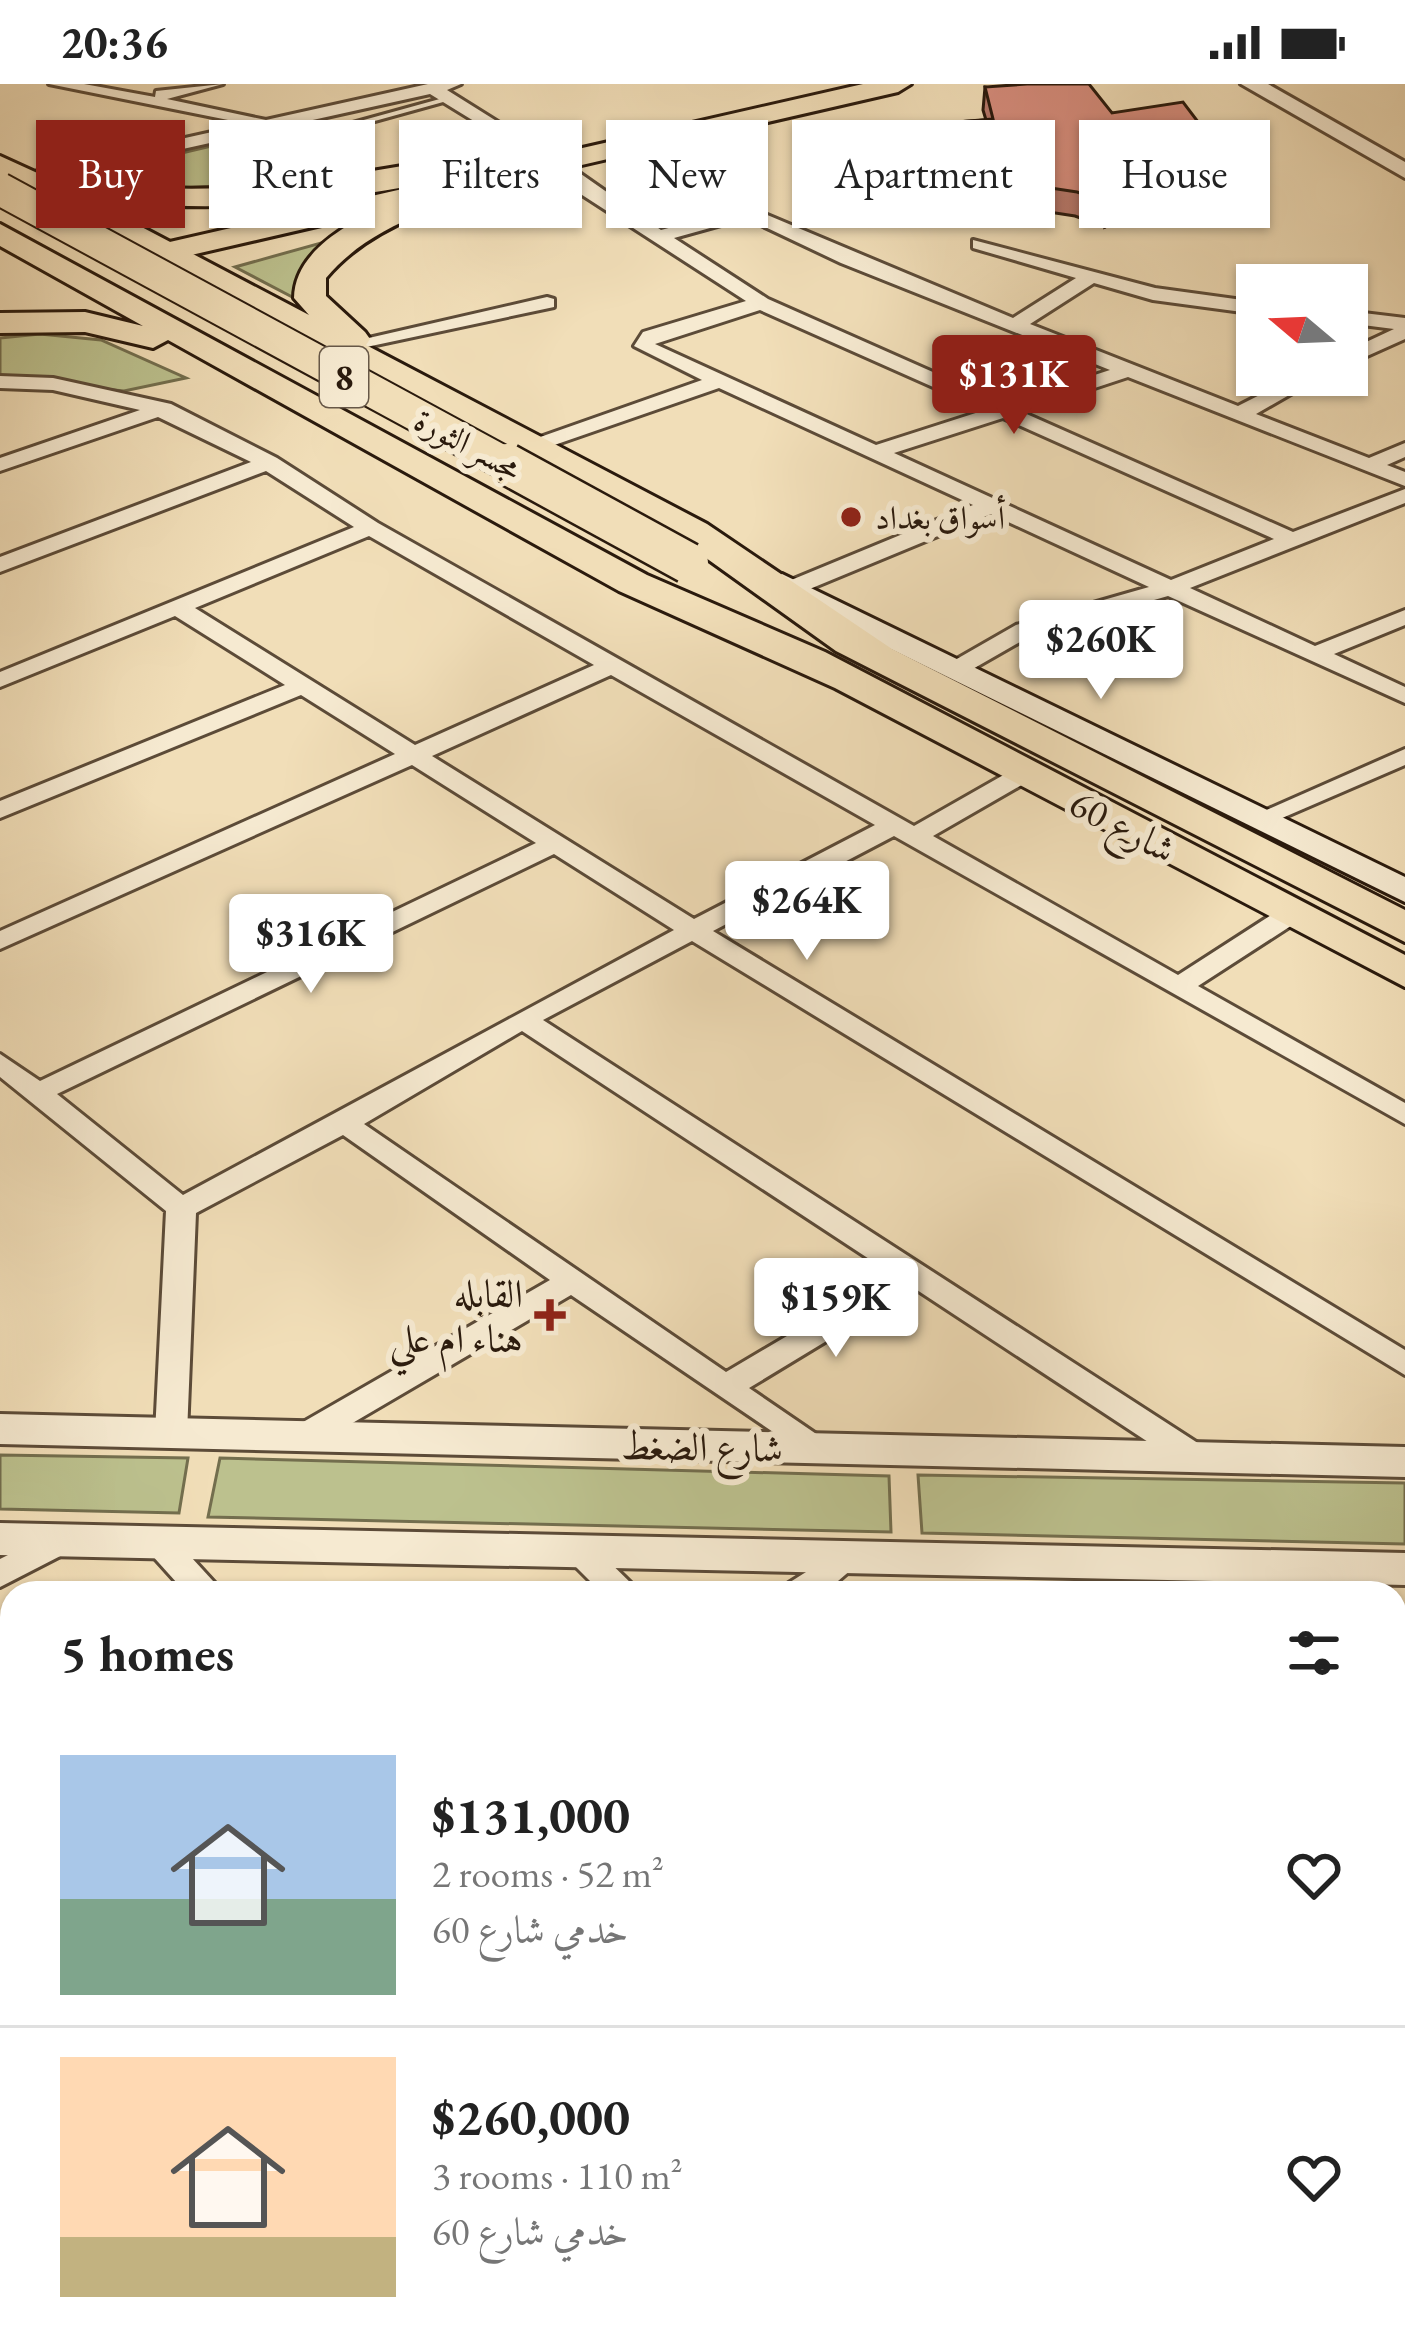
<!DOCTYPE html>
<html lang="en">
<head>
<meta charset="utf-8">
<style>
  body { margin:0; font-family:"EB Garamond",Amiri,serif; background:#f2f2f2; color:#222; height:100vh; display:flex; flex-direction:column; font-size:45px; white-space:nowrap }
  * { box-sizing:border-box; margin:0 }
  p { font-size:39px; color:#767676 }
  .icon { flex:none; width:66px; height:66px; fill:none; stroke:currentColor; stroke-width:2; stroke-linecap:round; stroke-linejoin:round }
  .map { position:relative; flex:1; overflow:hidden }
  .sheet { position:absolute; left:0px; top:1497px; width:1407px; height:771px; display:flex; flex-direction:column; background:#fff; border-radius:36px 36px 0 0; box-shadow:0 3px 9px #0004 }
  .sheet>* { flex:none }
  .hud { position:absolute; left:36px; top:36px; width:1335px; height:108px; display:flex; gap:24px }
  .needle { width:78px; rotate:289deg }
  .controls { position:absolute; left:1236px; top:180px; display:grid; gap:24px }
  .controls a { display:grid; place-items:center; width:132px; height:132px; border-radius:0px; background:#fff; box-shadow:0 3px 9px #0004; font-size:60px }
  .price { position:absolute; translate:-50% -102px; padding:0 27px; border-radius:12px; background:#fff; color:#222; font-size:39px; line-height:78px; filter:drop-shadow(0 3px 6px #0008) }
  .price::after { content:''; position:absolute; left:50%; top:72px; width:36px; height:27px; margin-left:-18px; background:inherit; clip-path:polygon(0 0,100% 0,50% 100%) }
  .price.active { background:#8f2418; color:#fff }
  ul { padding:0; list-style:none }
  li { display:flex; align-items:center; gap:36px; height:300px; padding:0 60px }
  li+li { border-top:3px solid #e0e0e0 }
  li span { display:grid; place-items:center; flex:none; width:336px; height:240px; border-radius:0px; color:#555 }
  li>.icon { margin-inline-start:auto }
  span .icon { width:144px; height:144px; fill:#fffc; stroke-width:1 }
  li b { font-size:51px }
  h2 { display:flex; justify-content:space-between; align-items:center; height:144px; padding:0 60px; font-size:51px }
  .chip { padding:0 42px; border-radius:0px; background:#fff; box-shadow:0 3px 9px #0004; font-size:42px; line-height:108px }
  .chip.active { background:#8f2418; color:#fff }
  .status { display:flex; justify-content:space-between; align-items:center; height:84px; padding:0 60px; background:#fff; direction:ltr }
  .status svg { height:33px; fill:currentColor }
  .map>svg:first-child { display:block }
</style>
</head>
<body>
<div class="status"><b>20:36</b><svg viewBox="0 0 49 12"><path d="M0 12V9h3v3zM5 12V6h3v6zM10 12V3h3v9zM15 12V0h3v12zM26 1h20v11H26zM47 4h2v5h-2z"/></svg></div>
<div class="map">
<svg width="1405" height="2266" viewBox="0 0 1405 2266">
  <rect width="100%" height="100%" fill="#f1deb8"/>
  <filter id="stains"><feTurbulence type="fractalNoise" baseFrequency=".00167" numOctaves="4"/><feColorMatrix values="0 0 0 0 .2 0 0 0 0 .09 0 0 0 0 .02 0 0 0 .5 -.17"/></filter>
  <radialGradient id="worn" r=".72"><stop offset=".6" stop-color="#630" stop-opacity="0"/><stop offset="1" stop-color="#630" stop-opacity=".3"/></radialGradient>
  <g fill="#bcc18e" stroke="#736e4e" stroke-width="3">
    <path d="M224,59L301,87C232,104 165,112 97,89Z"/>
    <polygon points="328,157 298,216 235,183"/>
    <polygon points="40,250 101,256 186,294 124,307 0,295 0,254"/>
    <polygon points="0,1371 188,1374 179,1429 0,1425"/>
    <polygon points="220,1374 889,1392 891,1448 208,1433"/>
    <polygon points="918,1391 1405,1399 1405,1460 922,1449"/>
  </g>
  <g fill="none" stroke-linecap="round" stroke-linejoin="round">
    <g stroke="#5c4b38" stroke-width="6">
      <polygon id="service" points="447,13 454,15 317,53 313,50"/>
    </g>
    <g stroke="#5c4b38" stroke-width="6">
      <g id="minor">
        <polygon points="49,0 84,0 155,13 156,7 223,0 167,15 266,36 428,0 461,0 447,6 544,67 529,71 430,10 43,96 37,95 37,87 248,40"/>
        <path d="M561,76L661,146L748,123L1013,234L1076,194L973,164V156L1155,204L1257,218V230L1153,216L1094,199L1030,240L1238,322L1299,291H1324L1256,330L1369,374L1405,359V373L1387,381L1405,388V402L1128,293L1022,328L1293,448L1405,405V419L1190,504L1315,562L1405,526V541L1334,570L1405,603V619L1168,512L1032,551L964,590H948V580L1016,541L1149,503L991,430L800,509H784V499L973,421L719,304L540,366H526V358L702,296L634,262L643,248L746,217L576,107L552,81ZM746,134L841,179L1110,286L1005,320L768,215L674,154ZM760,226L985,326L876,361L655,260ZM1003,334L1274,455L1171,496L894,369Z"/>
        <polygon points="547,213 554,215 554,223 357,265 347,259"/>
        <polygon points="1347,227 1405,234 1405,255 1347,281 1347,267 1394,245 1347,239"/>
        <path d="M0,292L53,294L171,320L277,374L378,439L914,742L1014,685H1032V695L933,752L1178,891L1282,824H1300L1304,830L1300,836L1198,902L1405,1019V1040L894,752L713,847L1405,1266V1291L692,857L543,936L1207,1365L1211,1373L1207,1381H1183L914,1204L749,1304L828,1358L832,1366L828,1374L816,1377L571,1211L315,1361H291L287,1353L291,1345L550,1196L343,1051L196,1129L187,1350L183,1358H159L155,1350L166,1127L0,993V970L40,997L536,759L412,681L0,865V847L395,670L301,611L0,734V717L285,601L175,532L0,603V588L354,443L266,387L0,488V473L251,378L158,333L0,387V374L140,326L53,306L0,304ZM369,452L594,581L415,661L195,524ZM611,591L875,741L694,835L432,672ZM554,770L674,846L183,1111L57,1010ZM522,947L892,1190L726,1288L364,1040Z"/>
        <polygon points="1405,665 1405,681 1268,740 1250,740 1246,735"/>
        <polygon points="60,1445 72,1448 77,1457 72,1466 0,1503 0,1475"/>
        <polygon points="158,1447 170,1450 224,1509 186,1509 141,1459 146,1450"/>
        <polygon points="578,1456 590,1459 641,1509 602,1509 561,1468 566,1459"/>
        <polygon points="849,1461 861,1464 866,1473 824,1509 782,1509 787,1500"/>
        <polygon points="1286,1470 1298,1473 1303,1482 1275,1509 1234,1509 1274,1473"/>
        <polygon points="1405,1715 1405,1749 1395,1753 1395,1719"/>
        <polygon points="12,1729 12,1763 0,1767 0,1733"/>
        <polygon points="12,2032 12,2072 0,2076 0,2037"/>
        <polygon points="1405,2214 1405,2261 1395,2265 1378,2256 1395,2256 1395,2218"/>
        <polygon points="233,2256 285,2256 280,2266 228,2266"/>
        <polygon points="475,2256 523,2256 528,2266 480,2266"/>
        <polygon points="957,2256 1007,2256 1012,2266 962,2266"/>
      </g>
    </g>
    <g stroke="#5c4b38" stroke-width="6">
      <g id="tertiary">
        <polygon points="1241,0 1268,0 1405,78 1405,94"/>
        <polygon points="0,1330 1405,1363 1405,1393 0,1360"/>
        <polygon points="0,1439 1405,1469 1405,1501 0,1471"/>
      </g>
    </g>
    <g stroke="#2a1a0d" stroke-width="6">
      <polygon id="secondary" points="782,490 1405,793 1405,818 771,506 766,499"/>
    </g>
    <g stroke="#2a1a0d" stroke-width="6">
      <polygon id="primary" points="863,0 911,0 898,8 161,178 146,169 161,160"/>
    </g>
    <g stroke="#2a1a0d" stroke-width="6">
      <g id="trunk">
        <path d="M493,67L504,70L508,76L504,82C380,113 200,139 77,109L309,231L294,214C295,125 492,89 561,72L572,75L576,81L572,87C488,111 385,124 326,194V212L365,248L370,255L366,261L707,440L892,565L1405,826V858L836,567L681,456L0,93V72L46,93C63,82 136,103 162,104C273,109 384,84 493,67Z"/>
        <polygon points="0,140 647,491 825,568 1405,871 1405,903 835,604 619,507 168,256 153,264 85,248 0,249 0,229 85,228 143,242 0,162"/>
      </g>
    </g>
    <use href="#service" fill="#f6ead1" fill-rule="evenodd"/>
    <use href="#minor" fill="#f6ead1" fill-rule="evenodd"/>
    <use href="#tertiary" fill="#f6ead1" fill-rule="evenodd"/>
    <use href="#secondary" fill="#f6ead1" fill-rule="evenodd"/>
    <use href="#primary" fill="#f1deb8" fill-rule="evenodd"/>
    <use href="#trunk" fill="#f1deb8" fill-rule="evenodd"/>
    <g stroke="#2a1a0d" stroke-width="36" stroke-linecap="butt">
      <polyline id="trunk-bridge-far1" points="0,105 512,383"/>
    </g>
    <g stroke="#2a1a0d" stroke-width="45" stroke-linecap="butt">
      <polyline id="trunk-bridge" points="507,380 688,479"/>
    </g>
    <use href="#trunk-bridge-far1" stroke="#f1deb8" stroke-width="32"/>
    <use href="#trunk-bridge" stroke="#f1deb8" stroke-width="40"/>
  </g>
  <polygon fill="#b7786b" stroke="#2a1a0d" stroke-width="3" points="985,3 1112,29 1211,55 1209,78 1192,80 1195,85 1193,109 1166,111 1105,143 1075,132 1003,121 974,108 962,95 954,62 956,38 986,36 983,26"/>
  <polygon fill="#956257" stroke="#2a1a0d" stroke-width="3" points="1169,87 1166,111 1105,143 1107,118"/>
  <polygon fill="#d58c7c" stroke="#2a1a0d" stroke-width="3" points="1027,0 1089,0 1112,29 1183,18 1211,55 1182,57 1195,85 1169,87 1107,118 1077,108 1004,97 976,85 964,71 956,38 993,35 985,3"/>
  <g fill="#8f2418" stroke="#f6ead1" stroke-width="4.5">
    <circle cx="851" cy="433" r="12"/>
    <path d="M544 1213h12v12h12v12h-12v12h-12v-12h-12v-12h12z"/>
  </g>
  <g text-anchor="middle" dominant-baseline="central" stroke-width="12" stroke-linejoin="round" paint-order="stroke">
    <g font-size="33" fill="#2a1a0d" stroke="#f6ead1">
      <text transform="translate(468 360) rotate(28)">مجسر الثورة</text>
    </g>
    <g font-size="33" fill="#2a1a0d" stroke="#f6ead1" text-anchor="start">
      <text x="875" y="433">أسواق بغداد</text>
    </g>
    <rect fill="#f6ead1" stroke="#675848" stroke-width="3" x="320" y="263" width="48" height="60" rx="9"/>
    <g font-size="36" font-weight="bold" fill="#2a1a0d">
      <text x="344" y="293">8</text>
    </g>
    <g font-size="39" fill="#2a1a0d" stroke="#f6ead1">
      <text transform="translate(1123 742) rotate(28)">شارع 60</text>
      <text transform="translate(702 1363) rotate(1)">شارع الضغط</text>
    </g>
    <g font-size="39" fill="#2a1a0d" stroke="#f6ead1" text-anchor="end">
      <text x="523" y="1209">القابله<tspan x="523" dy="45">هناء ام علي</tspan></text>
    </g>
  </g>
  <rect width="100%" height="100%" filter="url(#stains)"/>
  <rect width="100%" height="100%" fill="url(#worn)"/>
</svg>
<div class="controls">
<a><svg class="needle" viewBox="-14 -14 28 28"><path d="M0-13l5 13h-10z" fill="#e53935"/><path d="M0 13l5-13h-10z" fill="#767676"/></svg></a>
</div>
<b class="price active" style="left:1014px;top:353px">$131K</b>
<b class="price" style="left:1101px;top:618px">$260K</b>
<b class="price" style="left:807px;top:879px">$264K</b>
<b class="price" style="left:311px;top:912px">$316K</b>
<b class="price" style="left:836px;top:1276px">$159K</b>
<div class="hud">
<a class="chip active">Buy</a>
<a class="chip">Rent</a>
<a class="chip">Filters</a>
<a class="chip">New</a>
<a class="chip">Apartment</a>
<a class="chip">House</a>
</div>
<section class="sheet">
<h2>5 homes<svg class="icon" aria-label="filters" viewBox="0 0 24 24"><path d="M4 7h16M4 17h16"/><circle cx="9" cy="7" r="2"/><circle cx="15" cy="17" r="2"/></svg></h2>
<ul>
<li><span style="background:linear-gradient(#a9c7e8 60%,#7fa58c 0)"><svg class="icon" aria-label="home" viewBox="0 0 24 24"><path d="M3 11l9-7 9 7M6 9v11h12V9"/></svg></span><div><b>$131,000</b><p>2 rooms · 52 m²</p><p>خدمي شارع 60</p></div><svg class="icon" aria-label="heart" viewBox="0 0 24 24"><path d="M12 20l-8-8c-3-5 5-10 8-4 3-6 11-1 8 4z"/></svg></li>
<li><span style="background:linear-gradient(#ffd9b3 75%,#c2b280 0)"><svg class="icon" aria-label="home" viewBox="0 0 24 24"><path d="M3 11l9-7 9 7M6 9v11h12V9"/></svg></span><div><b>$260,000</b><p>3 rooms · 110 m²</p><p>خدمي شارع 60</p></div><svg class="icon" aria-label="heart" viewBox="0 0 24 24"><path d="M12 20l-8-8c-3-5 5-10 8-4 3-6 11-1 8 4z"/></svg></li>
</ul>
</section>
</div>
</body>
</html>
